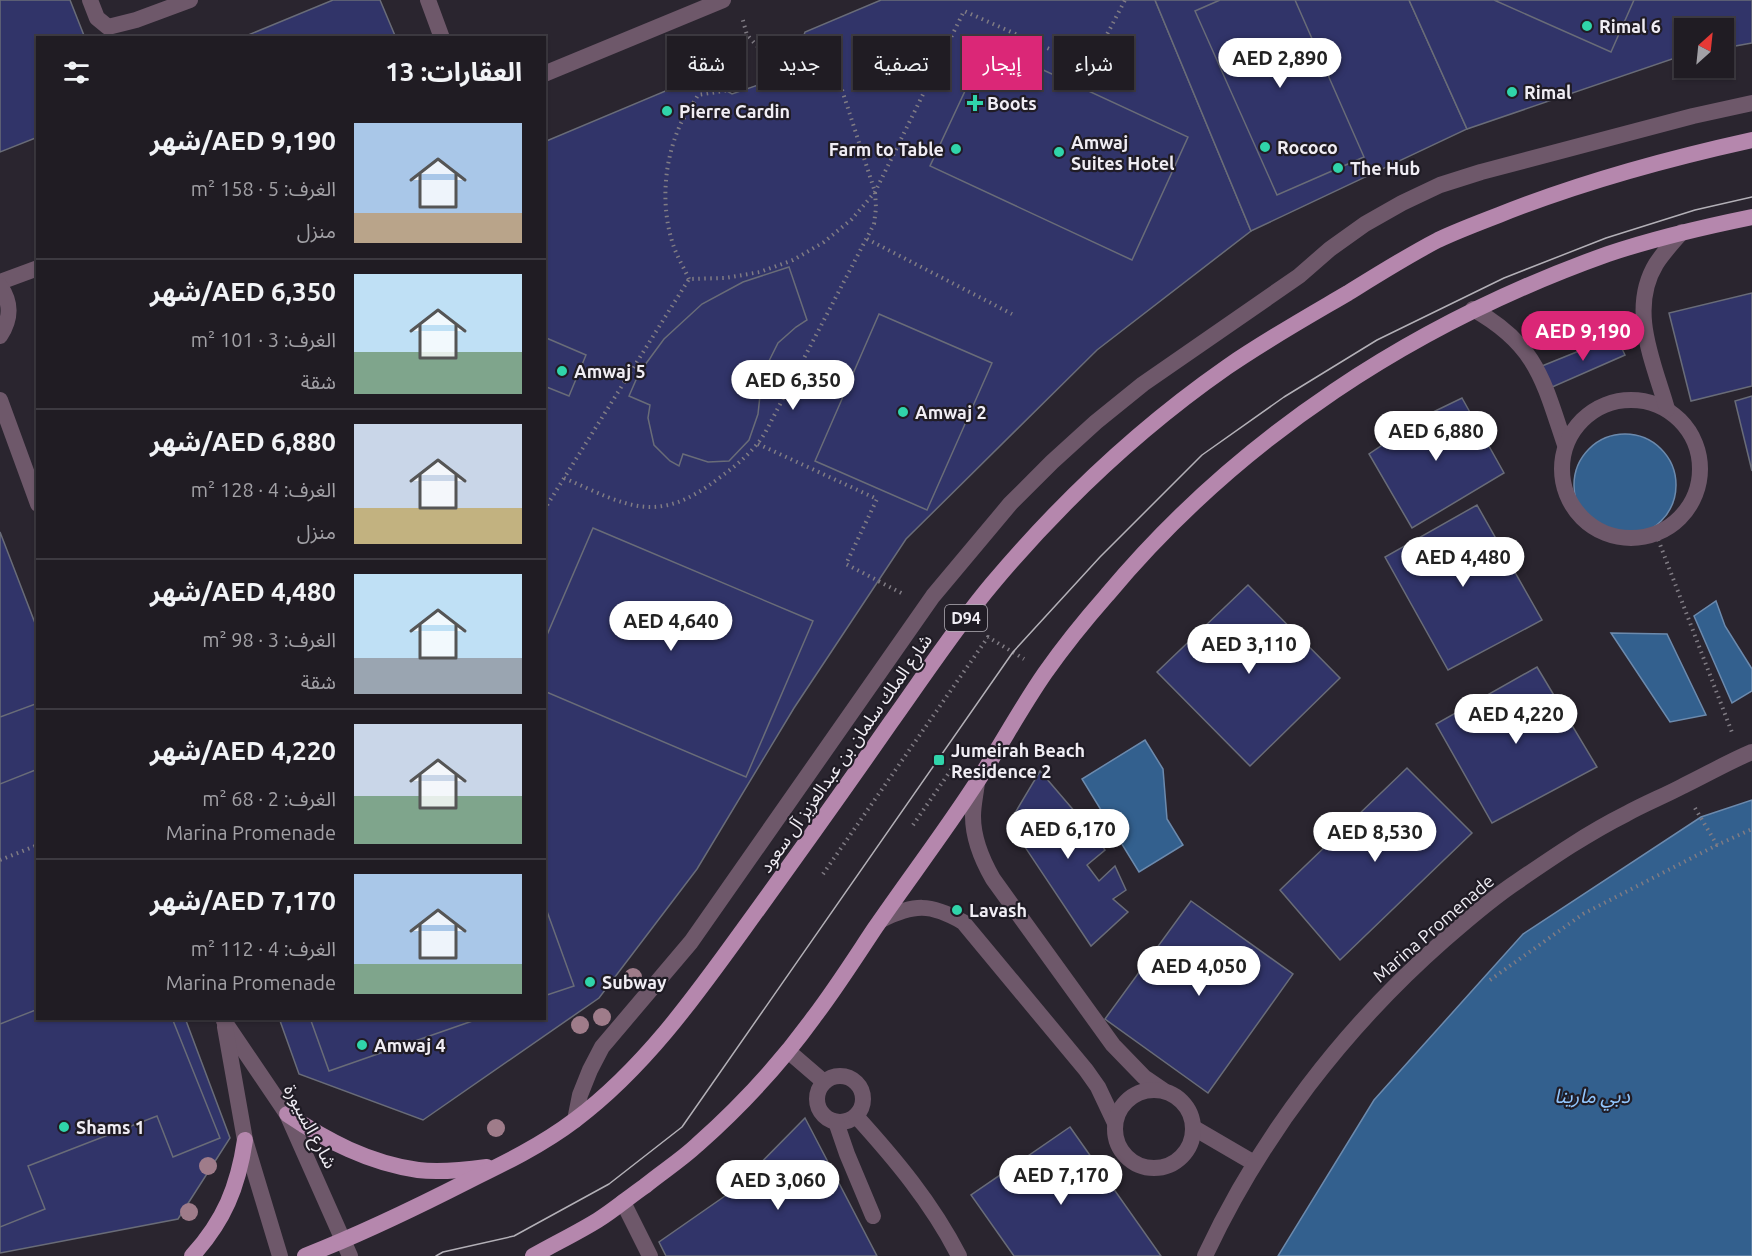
<!DOCTYPE html>
<html lang="ar">
<head>
<meta charset="utf-8">
<style>
  body { margin:0; font-family:Ubuntu,"Noto Sans Arabic",sans-serif; background:#28252b; color:#f1f3f6; direction:rtl; height:100vh; display:flex; flex-direction:column; font-size:22px; white-space:nowrap }
  * { box-sizing:border-box; margin:0 }
  p { font-size:20px; color:#a2a1a6 }
  .icon { flex:none; width:33px; height:33px; fill:none; stroke:currentColor; stroke-width:2; stroke-linecap:round; stroke-linejoin:round }
  .map { position:relative; flex:1; overflow:hidden; direction:ltr }
  .details { position:absolute; left:36px; top:36px; width:510px; height:984px; display:flex; flex-direction:column; background:#201c23; border-radius:0px; box-shadow:0 2px 4px #0004,0 0 0 2px #3d3a41; direction:rtl }
  .details>* { flex:none }
  .guide { position:absolute; left:564px; top:36px; width:570px; height:54px; direction:rtl; display:flex; gap:12px }
  .needle { width:39px; rotate:27deg }
  .controls { position:absolute; left:1674px; top:18px; display:grid; gap:12px }
  .controls a { display:grid; place-items:center; width:60px; height:60px; border-radius:0px; background:#201c23; box-shadow:0 2px 4px #0004,0 0 0 2px #3d3a41; font-size:30px }
  .price { position:absolute; translate:-50% -51px; padding:0 14px; border-radius:21px; background:#fff; color:#222; font-size:20px; line-height:39px; filter:drop-shadow(0 2px 3px #0008) }
  .price::after { content:''; position:absolute; left:50%; top:36px; width:18px; height:14px; margin-left:-9px; background:inherit; clip-path:polygon(0 0,100% 0,50% 100%) }
  .price.active { background:#db2777; color:#fff }
  ul { padding:0; list-style:none }
  li { display:flex; align-items:center; gap:18px; height:150px; padding:0 24px }
  li+li { border-top:2px solid #3d3a41 }
  li span { display:grid; place-items:center; flex:none; width:168px; height:120px; border-radius:0px; color:#555 }
  li>.icon { margin-inline-start:auto }
  span .icon { width:72px; height:72px; fill:#fffc; stroke-width:1 }
  li b { font-size:26px }
  h2 { display:flex; justify-content:space-between; align-items:center; height:72px; padding:0 24px; font-size:26px }
  .tag { padding:0 21px; border-radius:0px; background:#201c23; box-shadow:0 2px 4px #0004,0 0 0 2px #3d3a41; font-size:21px; line-height:54px }
  .tag.active { background:#db2777; color:#fff }
  .map>svg:first-child { display:block }
</style>
</head>
<body>
<div class="map">
<svg width="1752" height="1256" viewBox="0 0 1752 1256">
  <rect width="100%" height="100%" fill="#2a252f"/>
  <g fill="#33608e" stroke="#6c8aad" stroke-width="1.5">
    <circle cx="1625" cy="485" r="51"/>
    <polygon points="1716,601 1725,626 1752,669 1752,691 1732,703 1694,616"/>
    <polygon points="1611,633 1667,634 1706,715 1670,722"/>
    <polygon points="1145,740 1163,769 1167,819 1183,845 1139,872 1082,779"/>
    <polygon points="1752,800 1752,1256 1278,1256 1374,1100 1523,934 1701,817"/>
  </g>
  <g fill="#313469" stroke="#696c78" stroke-width="1.5">
    <polygon points="0,0 70,0 85,38 38,38 38,137 0,152"/>
    <polygon points="333,0 380,0 396,38 241,38"/>
    <polygon points="881,0 1155,0 1251,231 1097,350 906,539 794,708 697,869 599,998 423,1120 299,1074 279,1018 544,1018 544,142 701,76 732,94 790,74 805,32"/>
    <polygon points="1155,0 1409,0 1467,129 1251,231"/>
    <polygon points="1220,0 1295,0 1364,157 1277,195 1195,11"/>
    <polygon points="1409,0 1752,0 1752,43 1724,48 1724,28 1684,28 1684,55 1467,129"/>
    <polygon points="1494,0 1634,0 1611,52"/>
    <polygon points="987,44 1188,137 1132,260 930,166"/>
    <polygon points="789,267 807,320 796,327 778,343 768,363 761,386 758,414 749,440 729,461 708,462 683,454 679,466 670,461 654,445 648,418 650,405 629,396 639,373 664,339 702,304 743,282"/>
    <polygon points="1752,293 1752,386 1691,401 1669,313"/>
    <polygon points="879,314 992,363 927,510 815,461"/>
    <polygon points="1616,336 1625,355 1550,388 1542,366"/>
    <polygon points="544,337 586,355 569,396 544,386"/>
    <polygon points="1752,396 1752,471 1735,401"/>
    <polygon points="1462,398 1504,473 1412,528 1369,454 1427,415"/>
    <polygon points="1477,505 1542,620 1448,670 1385,557"/>
    <polygon points="593,528 813,621 746,777 544,691 544,642"/>
    <polygon points="0,532 38,631 38,1018 185,1018 230,1138 178,1219 0,1253"/>
    <polygon points="1248,585 1340,678 1250,766 1157,672"/>
    <polygon points="1537,667 1597,767 1492,823 1436,724"/>
    <polygon points="38,703 38,769 0,784 0,717"/>
    <polygon points="1407,768 1472,833 1340,960 1280,890"/>
    <polygon points="1040,771 1076,813 1061,830 1075,843 1095,834 1105,850 1087,865 1099,881 1115,866 1126,890 1113,899 1128,912 1091,946 1009,823"/>
    <polygon points="1191,901 1293,974 1208,1093 1105,1019"/>
    <polygon points="544,903 574,986 544,996"/>
    <polygon points="38,1009 38,1018 172,1018 220,1138 173,1157 157,1116 28,1166 45,1209 0,1227 0,1024"/>
    <polygon points="310,1018 481,1018 329,1071"/>
    <polygon points="805,1118 877,1256 666,1256 659,1242 735,1189"/>
    <polygon points="1070,1127 1161,1256 1014,1256 971,1195"/>
  </g>
  <g fill="none" stroke-linecap="round" stroke-linejoin="round">
    <g stroke="#807c84" stroke-width="4" stroke-dasharray="1.5 4.5" stroke-linecap="butt">
      <polyline points="867,239 1012,314"/>
      <path d="M689,279C685,270 679,260 675,250C660,210 663,162 681,123C686,114 693,104 698,95L729,90L747,35"/>
      <polyline points="758,444 877,499 846,564 905,595"/>
      <path d="M564,478C628,506 657,526 719,478C737,465 753,452 765,433L874,224L876,208L875,192L833,62L784,75L747,35L742,17"/>
      <polyline points="544,510 689,279 725,278 760,272 793,260 824,242 852,219 875,192 964,11 1090,67 1125,0"/>
      <polyline points="1656,534 1733,735"/>
      <polyline points="1695,808 1717,845 1752,829"/>
      <polyline points="913,825 953,767"/>
      <polyline points="0,860 38,845"/>
      <polyline points="823,874 988,637 1024,659"/>
      <polyline points="1490,980 1583,914 1717,845"/>
    </g>
    <g stroke="#6e586a" stroke-width="16">
      <polyline points="90,0 97,18 108,27 136,20 190,0"/>
      <polyline points="428,0 442,38"/>
      <polyline points="788,1051 824,1082"/>
      <circle cx="840" cy="1099" r="23"/>
      <path d="M856,1116C895,1159 932,1203 959,1256"/>
      <polyline points="575,1120 580,1095 590,1070 602,1047 691,942 933,596 1010,504 1052,462 1096,422 1143,384 1299,276 1330,249 1365,224 1402,203 1440,185 1481,172 1693,116 1752,103"/>
      <polyline points="836,1122 847,1154 873,1216"/>
      <polyline points="623,1202 650,1256"/>
    </g>
    <g stroke="#6e586a" stroke-width="16">
      <polyline points="1194,1128 1254,1163"/>
      <path d="M1205,1256C1261,1136 1344,1028 1444,940C1467,920 1492,898 1518,881C1553,857 1588,833 1626,814C1644,804 1664,796 1683,786C1706,775 1728,762 1752,752"/>
    </g>
    <g stroke="#6e586a" stroke-width="16">
      <polyline points="544,74 723,0"/>
      <polyline points="0,282 38,268"/>
      <path d="M0,286C12,303 11,319 0,336"/>
      <path d="M1473,309C1537,345 1543,380 1565,445"/>
      <circle cx="1631" cy="469" r="69"/>
      <polyline points="0,400 38,504"/>
      <path d="M1667,409C1654,363 1628,310 1656,264C1663,253 1673,242 1682,232"/>
      <path d="M977,782C976,793 973,805 973,816C973,838 982,860 993,879L1113,1045L1144,1077L1163,1090"/>
      <path d="M881,920C914,904 930,903 963,922L1086,1070L1098,1087L1115,1123"/>
      <polyline points="224,1021 287,1114 350,1256"/>
      <polyline points="225,1027 245,1140 280,1256"/>
      <circle cx="1154" cy="1129" r="39"/>
    </g>
    <g stroke="#b587ad" stroke-width="16">
      <path d="M287,1114C327,1141 369,1163 418,1170C440,1173 465,1170 487,1167"/>
      <path d="M192,1256C224,1221 238,1187 245,1140"/>
      <path d="M305,1256C361,1234 415,1208 468,1181C505,1163 542,1145 575,1120C643,1069 694,998 743,930C793,861 843,791 891,722C924,676 955,628 992,584C1061,502 1138,429 1227,367C1266,340 1307,317 1348,293C1377,275 1407,256 1438,240C1457,231 1478,223 1499,215C1581,182 1666,159 1752,140"/>
      <path d="M533,1256C554,1244 577,1233 598,1220C614,1210 629,1197 645,1186C662,1172 681,1160 697,1145C740,1107 780,1064 814,1017C836,988 855,958 875,928C908,880 943,834 975,785C999,749 1020,709 1045,673C1064,646 1085,620 1107,595C1239,437 1414,323 1608,254C1655,238 1703,227 1752,217"/>
    </g>
    <polyline stroke="#b3b0b7" stroke-width="1.5" points="436,1256 443,1252 514,1236 609,1184 682,1127 1013,652 1100,557 1202,455 1284,397 1377,340 1504,278 1606,238 1695,210 1752,197"/>
  </g>
  <g fill="#9f7c8a">
    <circle cx="633" cy="977" r="9"/>
    <circle cx="602" cy="1017" r="9"/>
    <circle cx="580" cy="1025" r="9"/>
    <circle cx="496" cy="1128" r="9"/>
    <circle cx="208" cy="1166" r="9"/>
    <circle cx="189" cy="1212" r="9"/>
  </g>
  <g fill="#30d4aa" stroke="#201c25" stroke-width="2">
    <circle cx="1587" cy="26" r="6"/>
    <circle cx="1512" cy="92" r="6"/>
    <path d="M972 94h6v6h6v6h-6v6h-6v-6h-6v-6h6z"/>
    <circle cx="667" cy="111" r="6"/>
    <circle cx="1265" cy="147" r="6"/>
    <circle cx="956" cy="149" r="6"/>
    <circle cx="1059" cy="152" r="6"/>
    <circle cx="1338" cy="168" r="6"/>
    <circle cx="562" cy="371" r="6"/>
    <circle cx="903" cy="412" r="6"/>
    <rect x="933" y="754" width="12" height="12" rx="3"/>
    <circle cx="957" cy="910" r="6"/>
    <circle cx="590" cy="982" r="6"/>
    <circle cx="362" cy="1045" r="6"/>
    <circle cx="64" cy="1127" r="6"/>
  </g>
  <g text-anchor="middle" dominant-baseline="central" stroke-width="4.5" stroke-linejoin="round" paint-order="stroke">
    <rect fill="#201c25" stroke="#b2aeb6" stroke-width="1.5" x="945" y="605" width="42" height="26" rx="4.5"/>
    <g font-size="16" font-weight="bold" fill="#f0edf4">
      <text x="966" y="618">D94</text>
    </g>
    <g font-size="18" font-weight="bold" fill="#f0edf4" stroke="#201c25" text-anchor="start">
      <text x="1599" y="26">Rimal 6</text>
      <text x="1524" y="92">Rimal</text>
      <text x="987" y="103">Boots</text>
      <text x="679" y="111">Pierre Cardin</text>
      <text x="1071" y="142">Amwaj<tspan x="1071" dy="21">Suites Hotel</tspan></text>
      <text x="1277" y="147">Rococo</text>
      <text x="944" y="149" text-anchor="end">Farm to Table</text>
      <text x="1350" y="168">The Hub</text>
      <text x="574" y="371">Amwaj 5</text>
      <text x="915" y="412">Amwaj 2</text>
      <text x="951" y="750">Jumeirah Beach<tspan x="951" dy="21">Residence 2</tspan></text>
      <text x="969" y="910">Lavash</text>
      <text x="602" y="982">Subway</text>
      <text x="374" y="1045">Amwaj 4</text>
      <text x="76" y="1127">Shams 1</text>
    </g>
    <g font-size="18" fill="#f0edf4" stroke="#201c25">
      <text transform="translate(845 753) rotate(-55)">شارع الملك سلمان بن عبدالعزيز آل سعود</text>
      <text transform="translate(1433 928) rotate(-41)">Marina Promenade</text>
      <text transform="translate(311 1126) rotate(62)">شارع السيورة</text>
    </g>
    <g font-size="20" font-style="italic" fill="#92c6fd" stroke="#201c25">
      <text x="1592" y="1095">دبي مارينا</text>
    </g>
  </g>
</svg>
<div class="controls">
<a><svg class="needle" viewBox="-14 -14 28 28"><path d="M0-13l5 13h-10z" fill="#e53935"/><path d="M0 13l5-13h-10z" fill="#a2a1a6"/></svg></a>
</div>
<b class="price" style="left:1280px;top:89px">AED 2,890</b>
<b class="price active" style="left:1583px;top:362px">AED 9,190</b>
<b class="price" style="left:793px;top:411px">AED 6,350</b>
<b class="price" style="left:1436px;top:462px">AED 6,880</b>
<b class="price" style="left:1463px;top:588px">AED 4,480</b>
<b class="price" style="left:671px;top:652px">AED 4,640</b>
<b class="price" style="left:1249px;top:675px">AED 3,110</b>
<b class="price" style="left:1516px;top:745px">AED 4,220</b>
<b class="price" style="left:1068px;top:860px">AED 6,170</b>
<b class="price" style="left:1375px;top:863px">AED 8,530</b>
<b class="price" style="left:1199px;top:997px">AED 4,050</b>
<b class="price" style="left:1061px;top:1206px">AED 7,170</b>
<b class="price" style="left:778px;top:1211px">AED 3,060</b>
<div class="guide">
<a class="tag">شراء</a>
<a class="tag active">إيجار</a>
<a class="tag">تصفية</a>
<a class="tag">جديد</a>
<a class="tag">شقة</a>
</div>
<section class="details">
<h2>العقارات: 13<svg class="icon" aria-label="filters" viewBox="0 0 24 24"><path d="M4 7h16M4 17h16"/><circle cx="9" cy="7" r="2"/><circle cx="15" cy="17" r="2"/></svg></h2>
<ul>
<li><span style="background:linear-gradient(#a9c7e8 75%,#b9a48a 0)"><svg class="icon" aria-label="home" viewBox="0 0 24 24"><path d="M3 11l9-7 9 7M6 9v11h12V9"/></svg></span><div><b>AED 9,190/شهر</b><p>الغرف: 5 · 158 m²</p><p>منزل</p></div></li>
<li><span style="background:linear-gradient(#bfe0f5 65%,#7fa58c 0)"><svg class="icon" aria-label="home" viewBox="0 0 24 24"><path d="M3 11l9-7 9 7M6 9v11h12V9"/></svg></span><div><b>AED 6,350/شهر</b><p>الغرف: 3 · 101 m²</p><p>شقة</p></div></li>
<li><span style="background:linear-gradient(#c9d6e8 70%,#c2b280 0)"><svg class="icon" aria-label="home" viewBox="0 0 24 24"><path d="M3 11l9-7 9 7M6 9v11h12V9"/></svg></span><div><b>AED 6,880/شهر</b><p>الغرف: 4 · 128 m²</p><p>منزل</p></div></li>
<li><span style="background:linear-gradient(#bfe0f5 70%,#9aa5b1 0)"><svg class="icon" aria-label="home" viewBox="0 0 24 24"><path d="M3 11l9-7 9 7M6 9v11h12V9"/></svg></span><div><b>AED 4,480/شهر</b><p>الغرف: 3 · 98 m²</p><p>شقة</p></div></li>
<li><span style="background:linear-gradient(#c9d6e8 60%,#7fa58c 0)"><svg class="icon" aria-label="home" viewBox="0 0 24 24"><path d="M3 11l9-7 9 7M6 9v11h12V9"/></svg></span><div><b>AED 4,220/شهر</b><p>الغرف: 2 · 68 m²</p><p>Marina Promenade</p></div></li>
<li><span style="background:linear-gradient(#a9c7e8 75%,#7fa58c 0)"><svg class="icon" aria-label="home" viewBox="0 0 24 24"><path d="M3 11l9-7 9 7M6 9v11h12V9"/></svg></span><div><b>AED 7,170/شهر</b><p>الغرف: 4 · 112 m²</p><p>Marina Promenade</p></div></li>
</ul>
</section>
</div>
</body>
</html>
